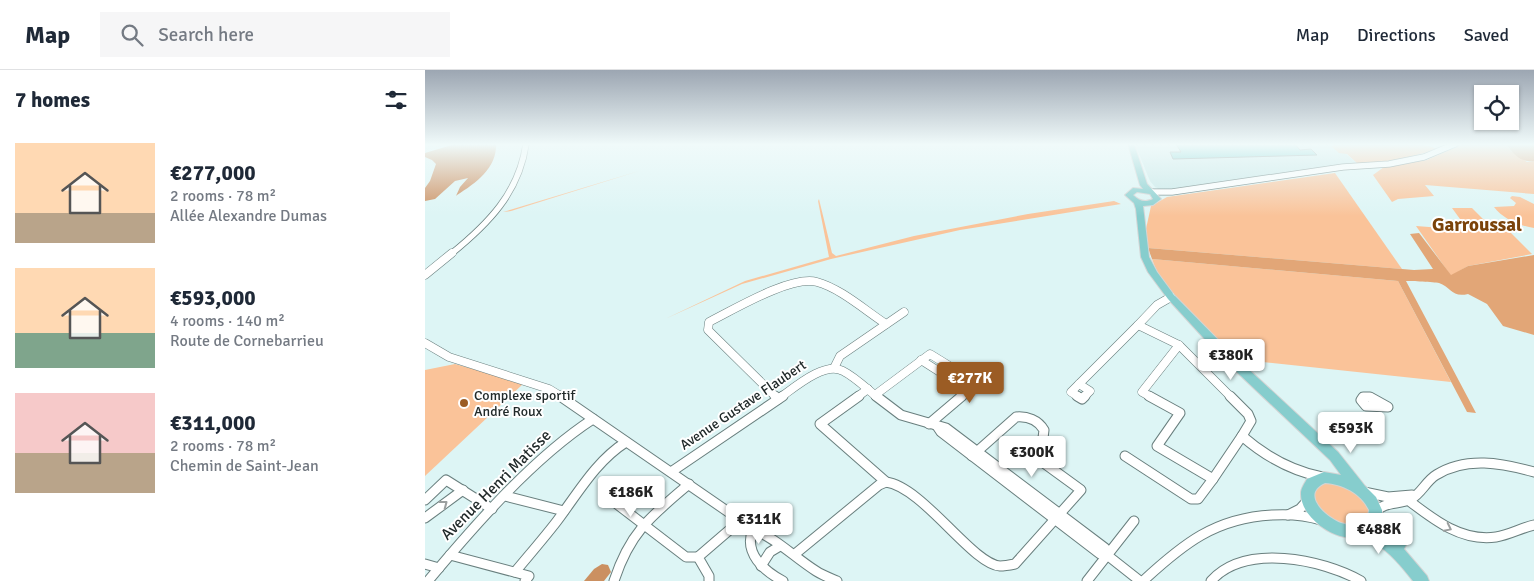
<!DOCTYPE html>
<html lang="en">
<head>
<meta charset="utf-8">
<style>
  body { margin:0; font-family:Signika,sans-serif; background:#f6f6f7; color:#1f2937; height:100vh; display:flex; flex-direction:column; font-size:19px; white-space:nowrap }
  * { box-sizing:border-box; margin:0 }
  p { font-size:16px; color:#747a83 }
  .icon { flex:none; width:28px; height:28px; fill:none; stroke:currentColor; stroke-width:2; stroke-linecap:round; stroke-linejoin:round }
  .map { position:relative; flex:1; overflow:hidden }
  .details { display:flex; flex-direction:column; background:#fff; width:425px }
  .details>* { flex:none }
  .tools { position:absolute; left:1049px; top:15px; display:grid; gap:10px }
  .tools a { display:grid; place-items:center; width:45px; height:45px; border-radius:0px; background:#fff; box-shadow:0 1px 4px #0004; font-size:25px }
  .price { position:absolute; translate:-50% -42px; padding:0 11px; border-radius:5px; background:#fff; color:#222; font-size:16px; line-height:32px; filter:drop-shadow(0 1px 2px #0008) }
  .price::after { content:''; position:absolute; left:50%; top:30px; width:15px; height:11px; margin-left:-8px; background:inherit; clip-path:polygon(0 0,100% 0,50% 100%) }
  .price.active { background:#9b5c24; color:#fff }
  ul { padding:0; list-style:none }
  li { display:flex; align-items:center; gap:15px; height:125px; padding:0 15px }
  li span { display:grid; place-items:center; flex:none; width:140px; height:100px; border-radius:0px; color:#555 }
  li>.icon { margin-inline-start:auto }
  span .icon { width:60px; height:60px; fill:#fffc; stroke-width:1 }
  li b { font-size:21px }
  h2 { display:flex; justify-content:space-between; align-items:center; height:60px; padding:0 15px; font-size:21px }
  header { display:flex; align-items:center; gap:30px; box-sizing:border-box; height:70px; padding:0 25px; background:#fff; border-bottom:1px solid #e0e1e3 }
  header strong { font-size:24px }
  nav { display:flex; gap:28px; margin-inline-start:auto; font-size:18px }
  .search { width:350px; height:45px; background:#f6f6f7; display:flex; align-items:center; gap:12px; box-sizing:border-box; padding:0 18px; border-radius:0px; color:#747a83; font-size:19px }
  main { display:flex; flex:1; min-height:0 }
  .map>svg:first-child { display:block }
</style>
</head>
<body>
<header>
<strong>Map</strong>
<div class="search"><svg class="icon" aria-label="search" viewBox="0 0 24 24"><circle cx="10" cy="10" r="6"/><path d="M15 15l6 6"/></svg>Search here</div>
<nav><a>Map</a><a>Directions</a><a>Saved</a></nav>
</header>
<main>
<section class="details">
<h2>7 homes<svg class="icon" aria-label="filters" viewBox="0 0 24 24"><path d="M4 7h16M4 17h16"/><circle cx="9" cy="7" r="2"/><circle cx="15" cy="17" r="2"/></svg></h2>
<ul>
<li><span style="background:linear-gradient(#ffd9b3 70%,#b9a48a 0)"><svg class="icon" aria-label="home" viewBox="0 0 24 24"><path d="M3 11l9-7 9 7M6 9v11h12V9"/></svg></span><div><b>€277,000</b><p>2 rooms · 78 m²</p><p>Allée Alexandre Dumas</p></div></li>
<li><span style="background:linear-gradient(#ffd9b3 65%,#7fa58c 0)"><svg class="icon" aria-label="home" viewBox="0 0 24 24"><path d="M3 11l9-7 9 7M6 9v11h12V9"/></svg></span><div><b>€593,000</b><p>4 rooms · 140 m²</p><p>Route de Cornebarrieu</p></div></li>
<li><span style="background:linear-gradient(#f6c9c9 60%,#b9a48a 0)"><svg class="icon" aria-label="home" viewBox="0 0 24 24"><path d="M3 11l9-7 9 7M6 9v11h12V9"/></svg></span><div><b>€311,000</b><p>2 rooms · 78 m²</p><p>Chemin de Saint-Jean</p></div></li>
</ul>
</section>
<div class="map">
<svg width="1109" height="511" viewBox="0 0 1109 511">
  <rect width="100%" height="100%" fill="#ddf5f5"/>
  <polygon fill="#c8e8e8" points="710,74 909,74 933,94 738,121 730,117 725,111"/>
  <g fill="#fac399">
    <path d="M907,74C927,74 998,70 1011,79C986,88 960,92 933,94L922,84L914,83L906,76H908Z"/>
    <polygon points="1038,74 1081,74 1086,81 1102,92 1109,91 1109,124 1000,115 1009,126 973,129 967,132 948,105 959,97 1002,90"/>
    <polygon points="214,101 86,141 78,142"/>
    <polygon points="910,103 977,199 723,178 721,159 726,136 742,127"/>
    <path d="M1087,126L1095,127L1109,134V158C1095,156 1078,149 1069,137L1089,136L1091,133L1085,128Z"/>
    <polygon points="394,129 407,183 411,186 489,166 541,156 603,144 689,131 696,134 535,160 406,189 317,214 240,249 320,211 404,187 393,131"/>
    <polygon points="1027,138 1047,138 1058,149 1083,160 1107,184 1043,196 1026,206 991,156 1043,160"/>
    <path d="M727,189L973,211L1026,312L810,289C783,262 739,226 727,189Z"/>
    <polygon points="30,294 99,313 0,406 0,300"/>
    <polygon points="910,410 937,426 945,442 944,449 939,454 931,457 911,453 890,434 890,415"/>
  </g>
  <g fill="#e2a677">
    <path d="M1081,74H1109V91C1096,93 1088,84 1081,74Z"/>
    <path d="M994,163L1026,205L1043,196L1109,185V265L1078,256L1062,234L1043,224C1027,228 1026,217 1014,213C1009,212 986,211 981,211L1051,343L1042,342L973,211L727,189L723,178L989,200L1008,199L985,164Z"/>
  </g>
  <g fill="#cb9061">
    <path d="M30,74H71C72,98 51,113 32,125L31,126L35,117L43,108L30,111L10,129L0,131V118L5,111L11,94L7,90L0,87V83Z"/>
    <polygon points="177,494 183,495 186,502 179,511 159,511 169,499"/>
  </g>
  <polygon fill="#64cac9" stroke="#6f8584" points="751,74 870,74 875,80 886,79 892,85 748,89 745,82 756,82"/>
  <g fill="none" stroke-linecap="round" stroke-linejoin="round">
    <g stroke="#697f7e" stroke-width="7">
      <g id="minor-far2">
        <polyline points="727,122 747,122 918,97 964,94 999,87 1030,74"/>
        <path d="M26,184C63,154 94,123 101,74"/>
      </g>
    </g>
    <g stroke="#697f7e" stroke-width="9">
      <g id="minor-far1">
        <polyline points="0,205 27,183"/>
        <polyline points="746,227 732,235 713,255 754,275 806,327"/>
        <polyline points="0,273 24,287 124,319 137,327"/>
        <polyline points="496,290 543,320"/>
        <polyline points="409,298 415,286 479,242"/>
        <polyline points="654,314 665,321 659,327"/>
        <polyline points="450,325 505,284 552,313"/>
        <path d="M351,327L283,260L284,252C308,240 366,205 392,212C415,218 441,241 461,254"/>
        <path d="M356,327C370,317 400,291 418,301C430,307 441,318 452,327"/>
        <polyline points="432,327 443,319"/>
        <polyline points="535,327 569,298"/>
        <polyline points="654,327 646,322 713,255"/>
        <polyline points="726,327 717,322 754,275"/>
      </g>
    </g>
    <g stroke="#697f7e" stroke-width="11">
      <g id="minor">
        <path d="M135,326L328,459C352,469 369,487 391,501C397,505 405,508 412,511"/>
        <polyline points="350,326 353,329"/>
        <polyline points="451,326 476,345 521,358 680,478 682,485"/>
        <polyline points="652,326 657,329 660,326"/>
        <polyline points="724,326 755,343 732,376 788,409 817,366"/>
        <path d="M805,326L823,344L826,351L817,366C840,386 867,401 897,407"/>
        <polygon points="938,327 945,327 963,337 941,336 936,330"/>
        <polyline points="504,354 537,326"/>
        <polyline points="512,356 516,362 675,484 682,485 715,511"/>
        <polyline points="700,386 766,429 773,429 788,409"/>
        <polyline points="246,402 358,326"/>
        <path d="M461,412C498,417 547,494 575,496C579,496 585,495 590,494L656,420L612,388L610,377L618,368L619,360C613,350 602,346 591,347L547,386"/>
        <polyline points="939,422 963,427 987,425"/>
        <polyline points="80,426 139,441"/>
        <polyline points="184,428 261,487 273,487"/>
        <polyline points="0,430 21,410 67,439"/>
        <path d="M983,430C1009,450 1037,472 1071,467C1084,465 1096,458 1109,455"/>
        <path d="M950,442C960,431 974,435 986,429C996,424 1001,411 1011,405C1041,386 1077,393 1109,402"/>
        <polyline points="863,445 875,439 883,430"/>
        <polyline points="0,448 38,420"/>
        <path d="M328,459C318,483 339,501 358,511"/>
        <polyline points="370,484 454,415 461,412 395,354 434,326"/>
        <polyline points="25,485 104,506 100,511"/>
        <polyline points="0,494 14,498"/>
        <polyline points="336,496 345,482 355,476"/>
        <path d="M90,502C104,485 119,468 132,451C153,423 171,391 201,372"/>
        <path d="M3,511C49,456 108,388 168,349"/>
        <path d="M189,511C205,462 226,446 264,414"/>
        <polyline points="284,511 284,506 273,487 316,450"/>
        <polyline points="662,511 709,451"/>
        <path d="M718,511C758,474 790,448 847,445C863,444 880,445 896,450"/>
        <path d="M786,511C820,473 897,489 936,511"/>
      </g>
    </g>
    <g stroke="#d3d4d4" stroke-width="2">
      <path id="major" d="M703,74H709L722,114L736,129L728,135L718,136L724,187L732,202L749,225L806,283L913,382L940,416L951,427L957,440V445L965,457L979,470L981,475L979,479L1002,506L1004,511H988C977,497 965,482 949,473C939,468 927,469 915,466C898,461 875,443 876,423C876,418 880,413 882,409L899,402L916,405L905,390L798,289L743,229L723,202L716,187L711,139L709,133L700,125L708,118L718,119L715,115ZM712,122L725,124L728,129C720,133 714,131 708,125ZM900,413C917,414 936,423 944,440L943,447L940,453C932,455 924,456 916,453C900,447 875,424 900,413Z"/>
    </g>
    <use href="#minor-far2" stroke="#fff" stroke-width="5.5"/>
    <use href="#minor-far1" stroke="#fff" stroke-width="8"/>
    <use href="#minor" stroke="#fff" stroke-width="9"/>
    <use href="#major" fill="#86cdcd" fill-rule="evenodd"/>
  </g>
  <defs><path id="oneway-chevron" d="M-2-3.5L2.5 0L-2 3.5" fill="none" stroke-width="1.6" stroke-linecap="round" stroke-linejoin="round" transform="scale(1.25)"/></defs>
  <g stroke="#9b9f9f">
    <use href="#oneway-chevron" transform="translate(19 434) rotate(-37)"/>
    <use href="#oneway-chevron" transform="translate(1023 458) rotate(26)"/>
  </g>
  <linearGradient id="sky" x2="0" y2="1"><stop stop-color="#9ca6b2"/><stop offset="0.51" stop-color="#f0fafa"/><stop offset="1" stop-color="#f0fafa" stop-opacity="0"/></linearGradient>
  <rect width="1109" height="146" fill="url(#sky)"/>
  <circle fill="#9b5c24" stroke="#fff" stroke-width="2" cx="39" cy="333" r="5"/>
  <g text-anchor="middle" dominant-baseline="central" stroke-width="4" stroke-linejoin="round" paint-order="stroke">
    <g font-size="14" fill="#212a2a" stroke="#fff" text-anchor="start">
      <text x="49" y="325">Complexe sportif<tspan x="49" dy="16">André Roux</tspan></text>
    </g>
    <g font-size="14" fill="#212a2a" stroke="#fff">
      <text transform="translate(318 335) rotate(-34)">Avenue Gustave Flaubert</text>
    </g>
    <g font-size="16" fill="#212a2a" stroke="#fff">
      <text transform="translate(71 415) rotate(-45)">Avenue Henri Matisse</text>
    </g>
    <g font-size="19" font-weight="bold" fill="#7b430a" stroke="#fff">
      <text x="1052" y="155">Garroussal</text>
    </g>
  </g>
</svg>
<div class="tools">
<a><svg class="icon" aria-label="locate" viewBox="0 0 24 24"><circle cx="12" cy="12" r="6"/><path d="M12 2v4M12 18v4M2 12h4M18 12h4"/></svg></a>
</div>
<b class="price" style="left:806px;top:311px">€380K</b>
<b class="price active" style="left:545px;top:334px">€277K</b>
<b class="price" style="left:926px;top:384px">€593K</b>
<b class="price" style="left:607px;top:408px">€300K</b>
<b class="price" style="left:206px;top:448px">€186K</b>
<b class="price" style="left:334px;top:475px">€311K</b>
<b class="price" style="left:954px;top:485px">€488K</b>
</div>
</main>
</body>
</html>
